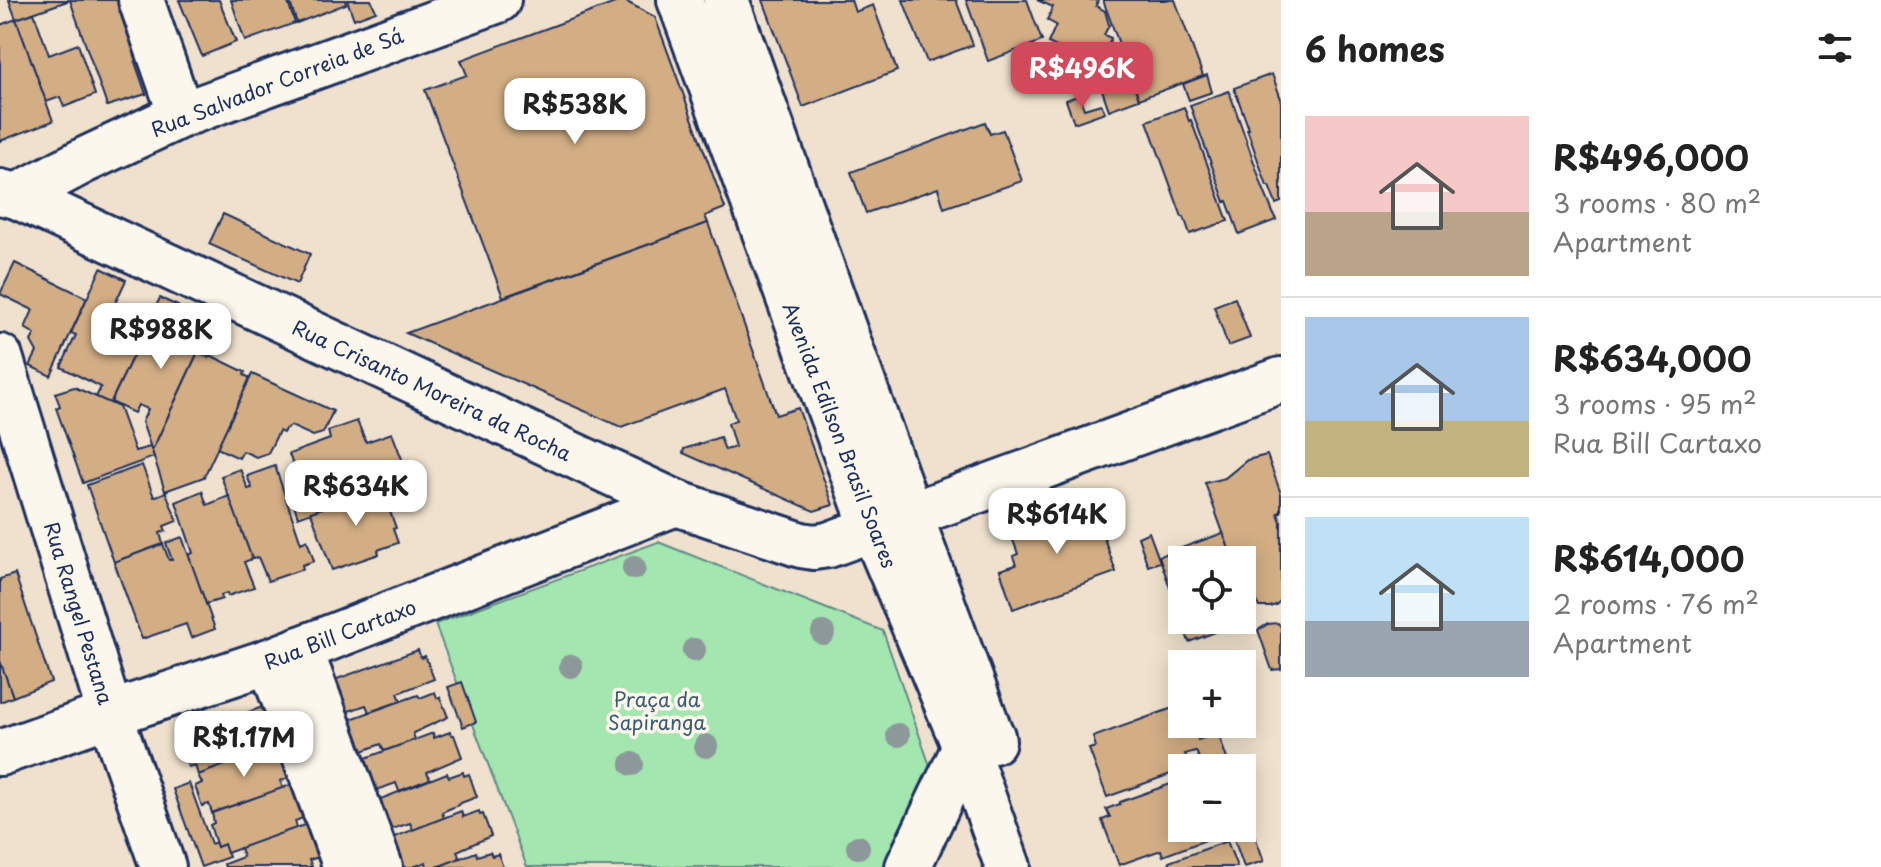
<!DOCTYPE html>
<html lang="en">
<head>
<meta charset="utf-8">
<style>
  body { margin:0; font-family:"Playpen Sans",sans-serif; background:#f6f6f6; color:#222; height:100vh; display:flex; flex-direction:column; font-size:30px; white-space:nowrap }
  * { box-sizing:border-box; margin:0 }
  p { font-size:26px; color:#767676 }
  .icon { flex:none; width:44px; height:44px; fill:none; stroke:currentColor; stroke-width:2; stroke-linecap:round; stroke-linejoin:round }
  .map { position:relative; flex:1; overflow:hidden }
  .side { display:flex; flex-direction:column; background:#fff; width:600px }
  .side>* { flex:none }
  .controls { position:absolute; left:1168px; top:546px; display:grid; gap:16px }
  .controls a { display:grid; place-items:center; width:88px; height:88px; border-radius:0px; background:#fff; box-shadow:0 4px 20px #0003; font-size:40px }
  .price { position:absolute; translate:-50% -68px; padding:0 18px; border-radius:16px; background:#fff; color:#222; font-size:26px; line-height:52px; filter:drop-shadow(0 2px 4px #0008) }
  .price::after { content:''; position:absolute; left:50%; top:48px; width:24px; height:18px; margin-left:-12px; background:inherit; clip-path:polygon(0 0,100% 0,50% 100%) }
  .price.current { background:#d1495b; color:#fff }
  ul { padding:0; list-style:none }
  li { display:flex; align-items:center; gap:24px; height:200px; padding:0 24px }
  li+li { border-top:2px solid #e0e0e0 }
  li span { display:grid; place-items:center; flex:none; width:224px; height:160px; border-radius:0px; color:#555 }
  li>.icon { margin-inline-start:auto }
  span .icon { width:96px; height:96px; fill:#fffc; stroke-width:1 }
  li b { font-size:34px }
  h2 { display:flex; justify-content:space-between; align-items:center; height:96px; padding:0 24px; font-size:34px }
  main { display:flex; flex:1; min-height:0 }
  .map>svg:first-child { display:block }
</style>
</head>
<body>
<main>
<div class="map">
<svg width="1281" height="867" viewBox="0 0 1281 867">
  <rect width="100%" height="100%" fill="#efe1cd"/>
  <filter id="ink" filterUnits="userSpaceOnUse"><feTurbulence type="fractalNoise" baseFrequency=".0125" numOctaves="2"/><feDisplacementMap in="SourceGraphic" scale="16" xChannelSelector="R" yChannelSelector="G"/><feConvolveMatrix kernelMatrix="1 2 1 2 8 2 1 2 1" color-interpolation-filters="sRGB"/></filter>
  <g filter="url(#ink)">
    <polygon fill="#a4e6b0" stroke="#608a87" stroke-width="2" points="658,542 883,631 938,789 890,867 527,867 435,624"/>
    <g fill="#d3ae85" stroke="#1b2f5e" stroke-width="2">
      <polygon points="9,0 70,0 16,19"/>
      <polygon points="70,0 130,0 150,56 135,62 146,94 107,106"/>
      <polygon points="179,0 219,0 236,42 202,56"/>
      <polygon points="231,0 287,0 295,23 245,41"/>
      <polygon points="289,0 345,0 346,4 297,23"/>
      <polygon points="347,0 371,0 376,11 354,19"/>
      <polygon points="623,0 655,17 725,208 705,216 708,223 503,297 425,90 467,75 461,60"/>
      <polygon points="763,0 851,0 855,12 873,5 897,71 803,107"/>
      <polygon points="903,0 956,0 973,45 927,62"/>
      <polygon points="966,0 1027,0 1042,41 988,61"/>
      <polygon points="1037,0 1098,0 1096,6 1105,11 1109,25 1104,35 1111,38 1100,67 1048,43 1056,25 1047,20 1053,7"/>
      <polygon points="1103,0 1175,0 1203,76 1139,99"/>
      <polygon points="34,13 49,55 78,44 95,95 64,107 60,97 46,102 16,19"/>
      <polygon points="16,19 53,121 0,141 0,25"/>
      <polygon points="1129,73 1139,99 1109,110 1100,84"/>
      <polygon points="1272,74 1281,99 1281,202 1276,204 1269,186 1267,186 1247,129 1249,129 1234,88"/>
      <polygon points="1207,75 1212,92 1189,100 1183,84"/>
      <polygon points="1229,91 1263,188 1276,220 1239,234 1227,201 1225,202 1190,105"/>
      <polygon points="1079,95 1084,109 1101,104 1105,112 1074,123 1066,100"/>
      <polygon points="1184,107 1189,121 1191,120 1228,221 1190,234 1184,217 1182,217 1147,121"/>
      <polygon points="985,122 990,134 1003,130 1022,181 944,208 938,188 866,213 851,172"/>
      <polygon points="223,214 310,254 297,284 209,244"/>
      <polygon points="708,223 776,415 798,408 833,505 814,511 683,453 684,449 720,437 725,450 735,447 728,423 736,420 725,389 621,427 406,333"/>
      <polygon points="15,263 87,298 51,376 30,366 37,352 31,341 35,334 25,328 33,310 0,294"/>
      <polygon points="101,268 126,280 112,310 147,326 110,404 96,397 101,387 61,367 76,335 71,333"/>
      <polygon points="160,298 178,306 171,321 153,312"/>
      <polygon points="1235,298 1250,338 1228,346 1214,306"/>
      <polygon points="182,309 212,322 152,451 142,422 148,409 138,405 134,413 111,402 148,324 171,334"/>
      <polygon points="198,352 209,358 210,355 245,372 244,375 250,378 204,477 165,491 152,451"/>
      <polygon points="252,374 333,411 323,433 313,436 291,426 285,429 283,433 279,431 268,453 256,457 243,451 239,458 217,448"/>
      <polygon points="74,387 119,407 135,451 150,447 154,457 83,483 56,408 60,406 55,393"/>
      <polygon points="357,421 366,442 392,433 408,475 392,481 392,483 298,517 288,486 299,482 289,454 330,439 328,431"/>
      <polygon points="1267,455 1281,494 1281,512 1278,513 1281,522 1281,600 1276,605 1270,607 1259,607 1255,598 1247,601 1242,586 1242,560 1233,560 1205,483 1225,478 1247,460"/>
      <polygon points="142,465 154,497 166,492 177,521 164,526 166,531 160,533 163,544 114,562 87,485"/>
      <polygon points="275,466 301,543 307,540 314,561 302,565 303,569 268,581 258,557 252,559 221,476 240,469 248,489 252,488 247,476"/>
      <polygon points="381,487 396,528 393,529 398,543 378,550 379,554 332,570 311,512"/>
      <polygon points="202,491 207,505 229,496 252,559 244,562 254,587 228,596 227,593 221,595 222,599 206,604 188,555 193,553 176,502"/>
      <polygon points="1091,501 1116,572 1013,609 1000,570 1016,565 1013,556 1018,554 1013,540 1015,539 1014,536 1017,535 1016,532 1023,530 1022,526"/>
      <polygon points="1149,532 1160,562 1148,566 1138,537"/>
      <polygon points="1223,533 1233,560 1182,560 1182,620 1242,620 1242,613 1245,621 1189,642 1159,556"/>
      <polygon points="182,537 215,629 191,638 186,624 142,639 114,562 163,544 169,560 172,560 166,543"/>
      <polygon points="15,574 51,682 13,697 0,661 0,579"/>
      <polygon points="1278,623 1281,627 1281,669 1272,670 1258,630 1268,624"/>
      <polygon points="418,650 421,658 425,656 434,679 398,693 401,701 369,712 366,705 346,712 334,680"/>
      <polygon points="0,661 13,697 0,702"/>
      <polygon points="462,682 476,722 463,727 448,687"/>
      <polygon points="435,692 437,698 440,697 448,717 413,733 415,740 384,751 381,744 360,752 348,720 418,695 420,698"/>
      <polygon points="268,705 279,737 266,741 269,749 198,775 195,765 188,767 181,747 187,744 184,735"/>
      <polygon points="1181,705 1182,724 1188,724 1191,732 1195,730 1198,740 1218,733 1228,762 1213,768 1203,768 1196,751 1195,751 1185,754 1190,767 1182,768 1182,770 1107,797 1089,749 1096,747 1093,737"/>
      <polygon points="450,732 452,735 454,735 462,757 427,772 430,779 399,791 396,783 374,791 363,759 433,733 434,738"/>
      <polygon points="281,744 293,776 280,781 283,788 212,813 209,804 202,806 195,786 202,783 198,775"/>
      <polygon points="463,772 464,776 469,774 477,797 458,804 458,805 442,812 444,818 413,830 410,823 389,830 378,800 447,773 449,777"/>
      <polygon points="1182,780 1182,828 1211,828 1214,837 1163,856 1161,850 1119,865 1102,820 1110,817 1106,809 1120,804 1120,802"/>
      <polygon points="189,783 211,844 216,842 217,847 224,844 229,857 201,867 173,789"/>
      <polygon points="296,783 308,816 295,821 297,828 227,853 224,844 217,847 210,825 214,823 212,813"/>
      <polygon points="461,811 463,817 479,811 480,815 483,814 491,836 457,851 460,859 437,867 427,867 426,862 413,867 402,867 392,838"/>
      <polygon points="310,823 322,856 309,860 312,867 225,867 224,864 243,857 240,848"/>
      <polygon points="1252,828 1264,861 1244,867 1233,836"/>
      <polygon points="1227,841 1237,867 1166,867 1170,865 1169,862"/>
      <polygon points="476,852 477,856 490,852 492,856 498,854 503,867 437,867"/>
    </g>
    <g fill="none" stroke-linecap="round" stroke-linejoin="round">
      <g stroke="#1b2f5e" stroke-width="50">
        <g id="minor">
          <polyline points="141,0 181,115"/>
          <polyline points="0,192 17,196 676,503 801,545 814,547 828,545 1281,380"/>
          <polyline points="17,196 85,160 181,115 498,0"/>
          <polyline points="0,357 110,714 163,867"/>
          <polyline points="300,649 380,867"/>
          <polyline points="270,661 346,867"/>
          <polyline points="0,753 110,714 270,661 676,503"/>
          <polyline points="908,867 965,747 992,736"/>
        </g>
      </g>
      <g stroke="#1b2f5e" stroke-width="50">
        <g id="major">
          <polyline points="680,0 873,528 965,747 1008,867"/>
          <polyline points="726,0 910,515 993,741"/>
        </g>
      </g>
      <use href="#minor" stroke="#fbf7ec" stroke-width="44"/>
      <use href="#major" stroke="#fbf7ec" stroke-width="44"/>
    </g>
    <g fill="#8d989b">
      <circle cx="634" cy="568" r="12"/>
      <circle cx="823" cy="633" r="12"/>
      <circle cx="694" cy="650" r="12"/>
      <circle cx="571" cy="666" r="12"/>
      <circle cx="898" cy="735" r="12"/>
      <circle cx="706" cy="746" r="12"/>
      <circle cx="632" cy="764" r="12"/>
      <circle cx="858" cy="847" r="12"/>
    </g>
  </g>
  <g text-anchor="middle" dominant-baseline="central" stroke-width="7" stroke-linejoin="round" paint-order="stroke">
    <g font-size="20" fill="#1b2f5e" stroke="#fbf7ec">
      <text transform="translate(277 82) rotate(-21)">Rua Salvador Correia de Sá</text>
      <text transform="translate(432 390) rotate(25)">Rua Crisanto Moreira da Rocha</text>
      <text transform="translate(840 435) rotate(69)">Avenida Edilson Brasil Soares</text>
      <text transform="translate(79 613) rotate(73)">Rua Rangel Pestana</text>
      <text transform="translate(340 634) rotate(-21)">Rua Bill Cartaxo</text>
    </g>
    <g font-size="20" fill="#3d5d72" stroke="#fbf7ec">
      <text x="657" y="699">Praça da<tspan x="657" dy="23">Sapiranga</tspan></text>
    </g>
  </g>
</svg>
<div class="controls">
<a><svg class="icon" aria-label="locate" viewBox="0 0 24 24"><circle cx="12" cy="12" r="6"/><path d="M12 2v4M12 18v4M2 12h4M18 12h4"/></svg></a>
<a>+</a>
<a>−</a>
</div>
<b class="price current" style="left:1082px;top:110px">R$496K</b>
<b class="price" style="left:575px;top:146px">R$538K</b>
<b class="price" style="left:161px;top:371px">R$988K</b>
<b class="price" style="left:356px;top:528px">R$634K</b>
<b class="price" style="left:1057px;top:556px">R$614K</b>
<b class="price" style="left:244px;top:779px">R$1.17M</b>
</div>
<section class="side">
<h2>6 homes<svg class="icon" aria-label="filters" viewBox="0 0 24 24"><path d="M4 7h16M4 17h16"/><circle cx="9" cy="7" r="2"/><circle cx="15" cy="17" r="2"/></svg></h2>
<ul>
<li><span style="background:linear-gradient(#f6c9c9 60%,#b9a48a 0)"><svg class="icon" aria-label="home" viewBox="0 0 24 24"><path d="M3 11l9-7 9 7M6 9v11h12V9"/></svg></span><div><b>R$496,000</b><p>3 rooms · 80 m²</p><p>Apartment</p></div></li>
<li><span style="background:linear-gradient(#a9c7e8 65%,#c2b280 0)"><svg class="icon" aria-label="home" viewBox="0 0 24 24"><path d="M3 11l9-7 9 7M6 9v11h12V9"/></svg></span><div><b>R$634,000</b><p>3 rooms · 95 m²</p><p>Rua Bill Cartaxo</p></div></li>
<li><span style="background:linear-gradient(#bfe0f5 65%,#9aa5b1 0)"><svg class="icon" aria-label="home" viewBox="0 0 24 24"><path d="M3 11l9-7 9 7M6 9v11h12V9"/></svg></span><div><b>R$614,000</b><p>2 rooms · 76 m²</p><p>Apartment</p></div></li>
</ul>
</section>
</main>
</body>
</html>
